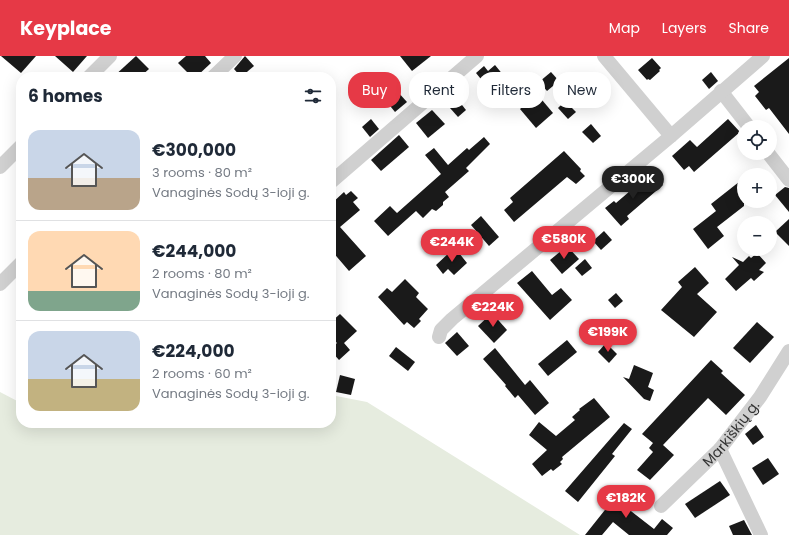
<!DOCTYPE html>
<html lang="en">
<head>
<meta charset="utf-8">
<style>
  body { margin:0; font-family:Poppins,sans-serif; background:#f6f6f7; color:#1f2937; height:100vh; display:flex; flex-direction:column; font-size:15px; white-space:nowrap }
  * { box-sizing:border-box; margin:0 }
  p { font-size:13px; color:#747a83 }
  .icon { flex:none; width:22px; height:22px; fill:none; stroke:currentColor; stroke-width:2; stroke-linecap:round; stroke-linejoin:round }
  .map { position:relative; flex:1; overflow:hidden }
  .drawer { position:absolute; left:16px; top:16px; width:320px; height:356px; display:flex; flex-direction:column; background:#fff; border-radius:16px; box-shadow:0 4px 16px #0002 }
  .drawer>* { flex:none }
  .banner { position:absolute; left:348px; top:16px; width:380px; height:36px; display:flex; gap:8px }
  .controls { position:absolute; left:737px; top:64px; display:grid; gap:8px }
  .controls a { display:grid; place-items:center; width:40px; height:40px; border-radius:50%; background:#fff; box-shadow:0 4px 16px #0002; font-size:20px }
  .price { position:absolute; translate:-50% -34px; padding:0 9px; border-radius:14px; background:#e63946; color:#fff; font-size:13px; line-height:26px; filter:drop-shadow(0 1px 2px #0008) }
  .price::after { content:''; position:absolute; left:50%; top:24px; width:12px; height:9px; margin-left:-6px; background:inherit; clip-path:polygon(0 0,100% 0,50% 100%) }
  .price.on { background:#222; color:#fff }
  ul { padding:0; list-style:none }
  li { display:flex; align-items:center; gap:12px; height:100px; padding:0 12px }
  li+li { border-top:1px solid #e0e1e3 }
  li span { display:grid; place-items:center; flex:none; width:112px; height:80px; border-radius:12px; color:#555 }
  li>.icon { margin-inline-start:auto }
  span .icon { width:48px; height:48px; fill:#fffc; stroke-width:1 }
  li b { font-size:17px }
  h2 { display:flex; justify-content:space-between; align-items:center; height:48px; padding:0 12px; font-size:17px }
  .pill { padding:0 14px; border-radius:16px; background:#fff; box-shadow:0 4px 16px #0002; font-size:14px; line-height:36px }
  .pill.on { background:#e63946; color:#fff }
  header { display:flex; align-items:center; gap:24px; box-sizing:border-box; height:56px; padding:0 20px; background:#e63946; color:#fff }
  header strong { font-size:19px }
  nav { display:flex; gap:22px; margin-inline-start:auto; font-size:14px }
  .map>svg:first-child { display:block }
</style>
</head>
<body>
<header>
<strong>Keyplace</strong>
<nav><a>Map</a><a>Layers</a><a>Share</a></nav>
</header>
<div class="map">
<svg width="789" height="479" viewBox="0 0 789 479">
  <rect width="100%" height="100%" fill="#fff"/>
  <polygon fill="#e6ecdf" points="0,336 21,347 21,367 331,367 331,339 367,346 580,479 0,479"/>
  <g fill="#1a1a1a">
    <polygon points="1,0 36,0 21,17"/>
    <polygon points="55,0 87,0 73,16"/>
    <polygon points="136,0 149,13 140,21 113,21"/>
    <polygon points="186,0 205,0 211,7 196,21 192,21 178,7"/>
    <polygon points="245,0 254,10 241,21 234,13"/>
    <polygon points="400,0 431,0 412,15"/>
    <polygon points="652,2 661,12 659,14 660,15 650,24 648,23 647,24 638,14"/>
    <polygon points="789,2 789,78 769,52 766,54 755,40 759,36 754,30"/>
    <polygon points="495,9 504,20 489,33 476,17 484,10 488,15"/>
    <polygon points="551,16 559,25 547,35 539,26"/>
    <polygon points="711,16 718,25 709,33 702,24"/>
    <polygon points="397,35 407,46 395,56 386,45"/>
    <polygon points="537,38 553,57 536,72 520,53"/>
    <polygon points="458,44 466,54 458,61 450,52"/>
    <polygon points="565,45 576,56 568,63 558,52"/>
    <polygon points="432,54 445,68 428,82 416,67"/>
    <polygon points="371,63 379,73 370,81 362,71"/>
    <polygon points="728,63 740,76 694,116 689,110 684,114 672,100 690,84 697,91"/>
    <polygon points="591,68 601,80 593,87 582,76"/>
    <polygon points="399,79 409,91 381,115 371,104"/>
    <polygon points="484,81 490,88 466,112 469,115 445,136 449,141 443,146 443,149 436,155 432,153 423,162 416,155 388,180 374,165 390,150 397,157 441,118 425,99 434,92 448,109 467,92 469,94"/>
    <polygon points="564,95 581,113 580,115 585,120 576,128 567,121 514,166 504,154 513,146 510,142"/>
    <polygon points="653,118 663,129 627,160 629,163 621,170 605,152 614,145 616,147 630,135 632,137"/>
    <polygon points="744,122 744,150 717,171 724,180 708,193 693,173 716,155 711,148"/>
    <polygon points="785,131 789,132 789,156 775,139"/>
    <polygon points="351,135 358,142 353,146 360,154 340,171 366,200 349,215 331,194 331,148 344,136 346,139"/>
    <polygon points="481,160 499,181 489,190 471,169"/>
    <polygon points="789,163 789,190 775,176"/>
    <polygon points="604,175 612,184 601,194 593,185"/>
    <polygon points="567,190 579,203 562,218 550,204"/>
    <polygon points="450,196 455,200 459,197 467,207 454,219 448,213 443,218 436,209"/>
    <polygon points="757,197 766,207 759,214 764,216 754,225 751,222 736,235 725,223 739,209 732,201 743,206 749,200 751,202"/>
    <polygon points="585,203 592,212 582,220 575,212"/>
    <polygon points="695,211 709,227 697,238 717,256 694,281 661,254 682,231 678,226"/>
    <polygon points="532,215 552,239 561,232 572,244 550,264 517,227"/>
    <polygon points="405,223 419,237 416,241 428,253 419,263 421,265 414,272 407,266 404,269 378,241 387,232 392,236"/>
    <polygon points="616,237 623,245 615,252 608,244"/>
    <polygon points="492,257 507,274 494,287 478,270"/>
    <polygon points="340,258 357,275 344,287 350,294 339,304 331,295 331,292 337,287 331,281 331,266"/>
    <polygon points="757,266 774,281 750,307 733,292"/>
    <polygon points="457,276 469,290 457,300 445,287"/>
    <polygon points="567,284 577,296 548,320 538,308"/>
    <polygon points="606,287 617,298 609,307 598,296"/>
    <polygon points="396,291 415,306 408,315 389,300"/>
    <polygon points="495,292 525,329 530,324 549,347 535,359 518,339 515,342 505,330 506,329 483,303"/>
    <polygon points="711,304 723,315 721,317 745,339 726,359 708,342 663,389 674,399 650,424 637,414 653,396 649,392 653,387 642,378"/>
    <polygon points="634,309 653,317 648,331 654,334 650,345 644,343 623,321 629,323"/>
    <polygon points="340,319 355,323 351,339 336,336"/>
    <polygon points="594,342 610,361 562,401 563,403 560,406 562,408 553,415 551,413 542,420 532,408 547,394 529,379 539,366 556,380 575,364 572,361 580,354 579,353"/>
    <polygon points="624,367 632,373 612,398 615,400 578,446 565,435"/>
    <polygon points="756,369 764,381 753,389 745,378"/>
    <polygon points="768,402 779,418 763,429 752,412"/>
    <polygon points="720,425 730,439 695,462 685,448"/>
    <polygon points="624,430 637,440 627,452 654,473 662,463 673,472 667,479 629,479 613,466 602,479 585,479"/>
    <polygon points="744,464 752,479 733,479 729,470"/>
  </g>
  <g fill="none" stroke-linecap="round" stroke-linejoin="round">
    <g stroke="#d0d0d0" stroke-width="14">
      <polyline points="604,0 671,80"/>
      <polyline points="89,21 110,0"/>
      <polyline points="213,21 235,0"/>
      <polyline points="721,35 749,71"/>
      <polyline points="768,97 789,124"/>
      <polyline points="0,111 21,90"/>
      <polyline points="331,126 477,0"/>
      <polyline points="0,228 21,207"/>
      <polyline points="439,281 441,274 452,263 671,80 763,0"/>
      <polyline points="720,393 761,479"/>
      <path id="s1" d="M661,450L720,393L760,341L789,295"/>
    </g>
  </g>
  <g text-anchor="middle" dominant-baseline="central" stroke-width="4" stroke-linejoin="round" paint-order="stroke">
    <g font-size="14" fill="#333" stroke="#fff">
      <text stroke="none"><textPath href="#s1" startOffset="101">Markiškių g.</textPath></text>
    </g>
  </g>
</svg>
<div class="controls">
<a><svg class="icon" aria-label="locate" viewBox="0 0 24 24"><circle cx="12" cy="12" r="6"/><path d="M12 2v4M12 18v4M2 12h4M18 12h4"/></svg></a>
<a>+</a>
<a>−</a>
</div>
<b class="price on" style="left:633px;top:144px">€300K</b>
<b class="price" style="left:564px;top:204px">€580K</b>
<b class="price" style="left:452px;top:207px">€244K</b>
<b class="price" style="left:493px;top:272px">€224K</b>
<b class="price" style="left:608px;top:297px">€199K</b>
<b class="price" style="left:626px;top:463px">€182K</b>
<div class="banner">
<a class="pill on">Buy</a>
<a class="pill">Rent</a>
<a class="pill">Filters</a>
<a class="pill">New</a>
</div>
<section class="drawer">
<h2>6 homes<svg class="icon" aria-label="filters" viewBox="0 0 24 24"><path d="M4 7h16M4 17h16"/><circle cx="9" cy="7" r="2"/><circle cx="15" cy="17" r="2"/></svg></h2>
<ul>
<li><span style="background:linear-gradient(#c9d6e8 60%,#b9a48a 0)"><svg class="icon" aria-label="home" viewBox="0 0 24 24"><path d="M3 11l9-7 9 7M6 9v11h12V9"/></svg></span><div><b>€300,000</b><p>3 rooms · 80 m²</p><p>Vanaginės Sodų 3-ioji g.</p></div></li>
<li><span style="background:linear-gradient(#ffd9b3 75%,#7fa58c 0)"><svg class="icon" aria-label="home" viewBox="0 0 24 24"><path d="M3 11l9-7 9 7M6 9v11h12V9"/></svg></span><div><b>€244,000</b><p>2 rooms · 80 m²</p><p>Vanaginės Sodų 3-ioji g.</p></div></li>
<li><span style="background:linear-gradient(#c9d6e8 60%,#c2b280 0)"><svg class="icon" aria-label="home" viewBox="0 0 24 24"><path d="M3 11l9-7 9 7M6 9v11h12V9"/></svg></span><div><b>€224,000</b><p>2 rooms · 60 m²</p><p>Vanaginės Sodų 3-ioji g.</p></div></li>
</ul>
</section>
</div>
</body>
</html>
